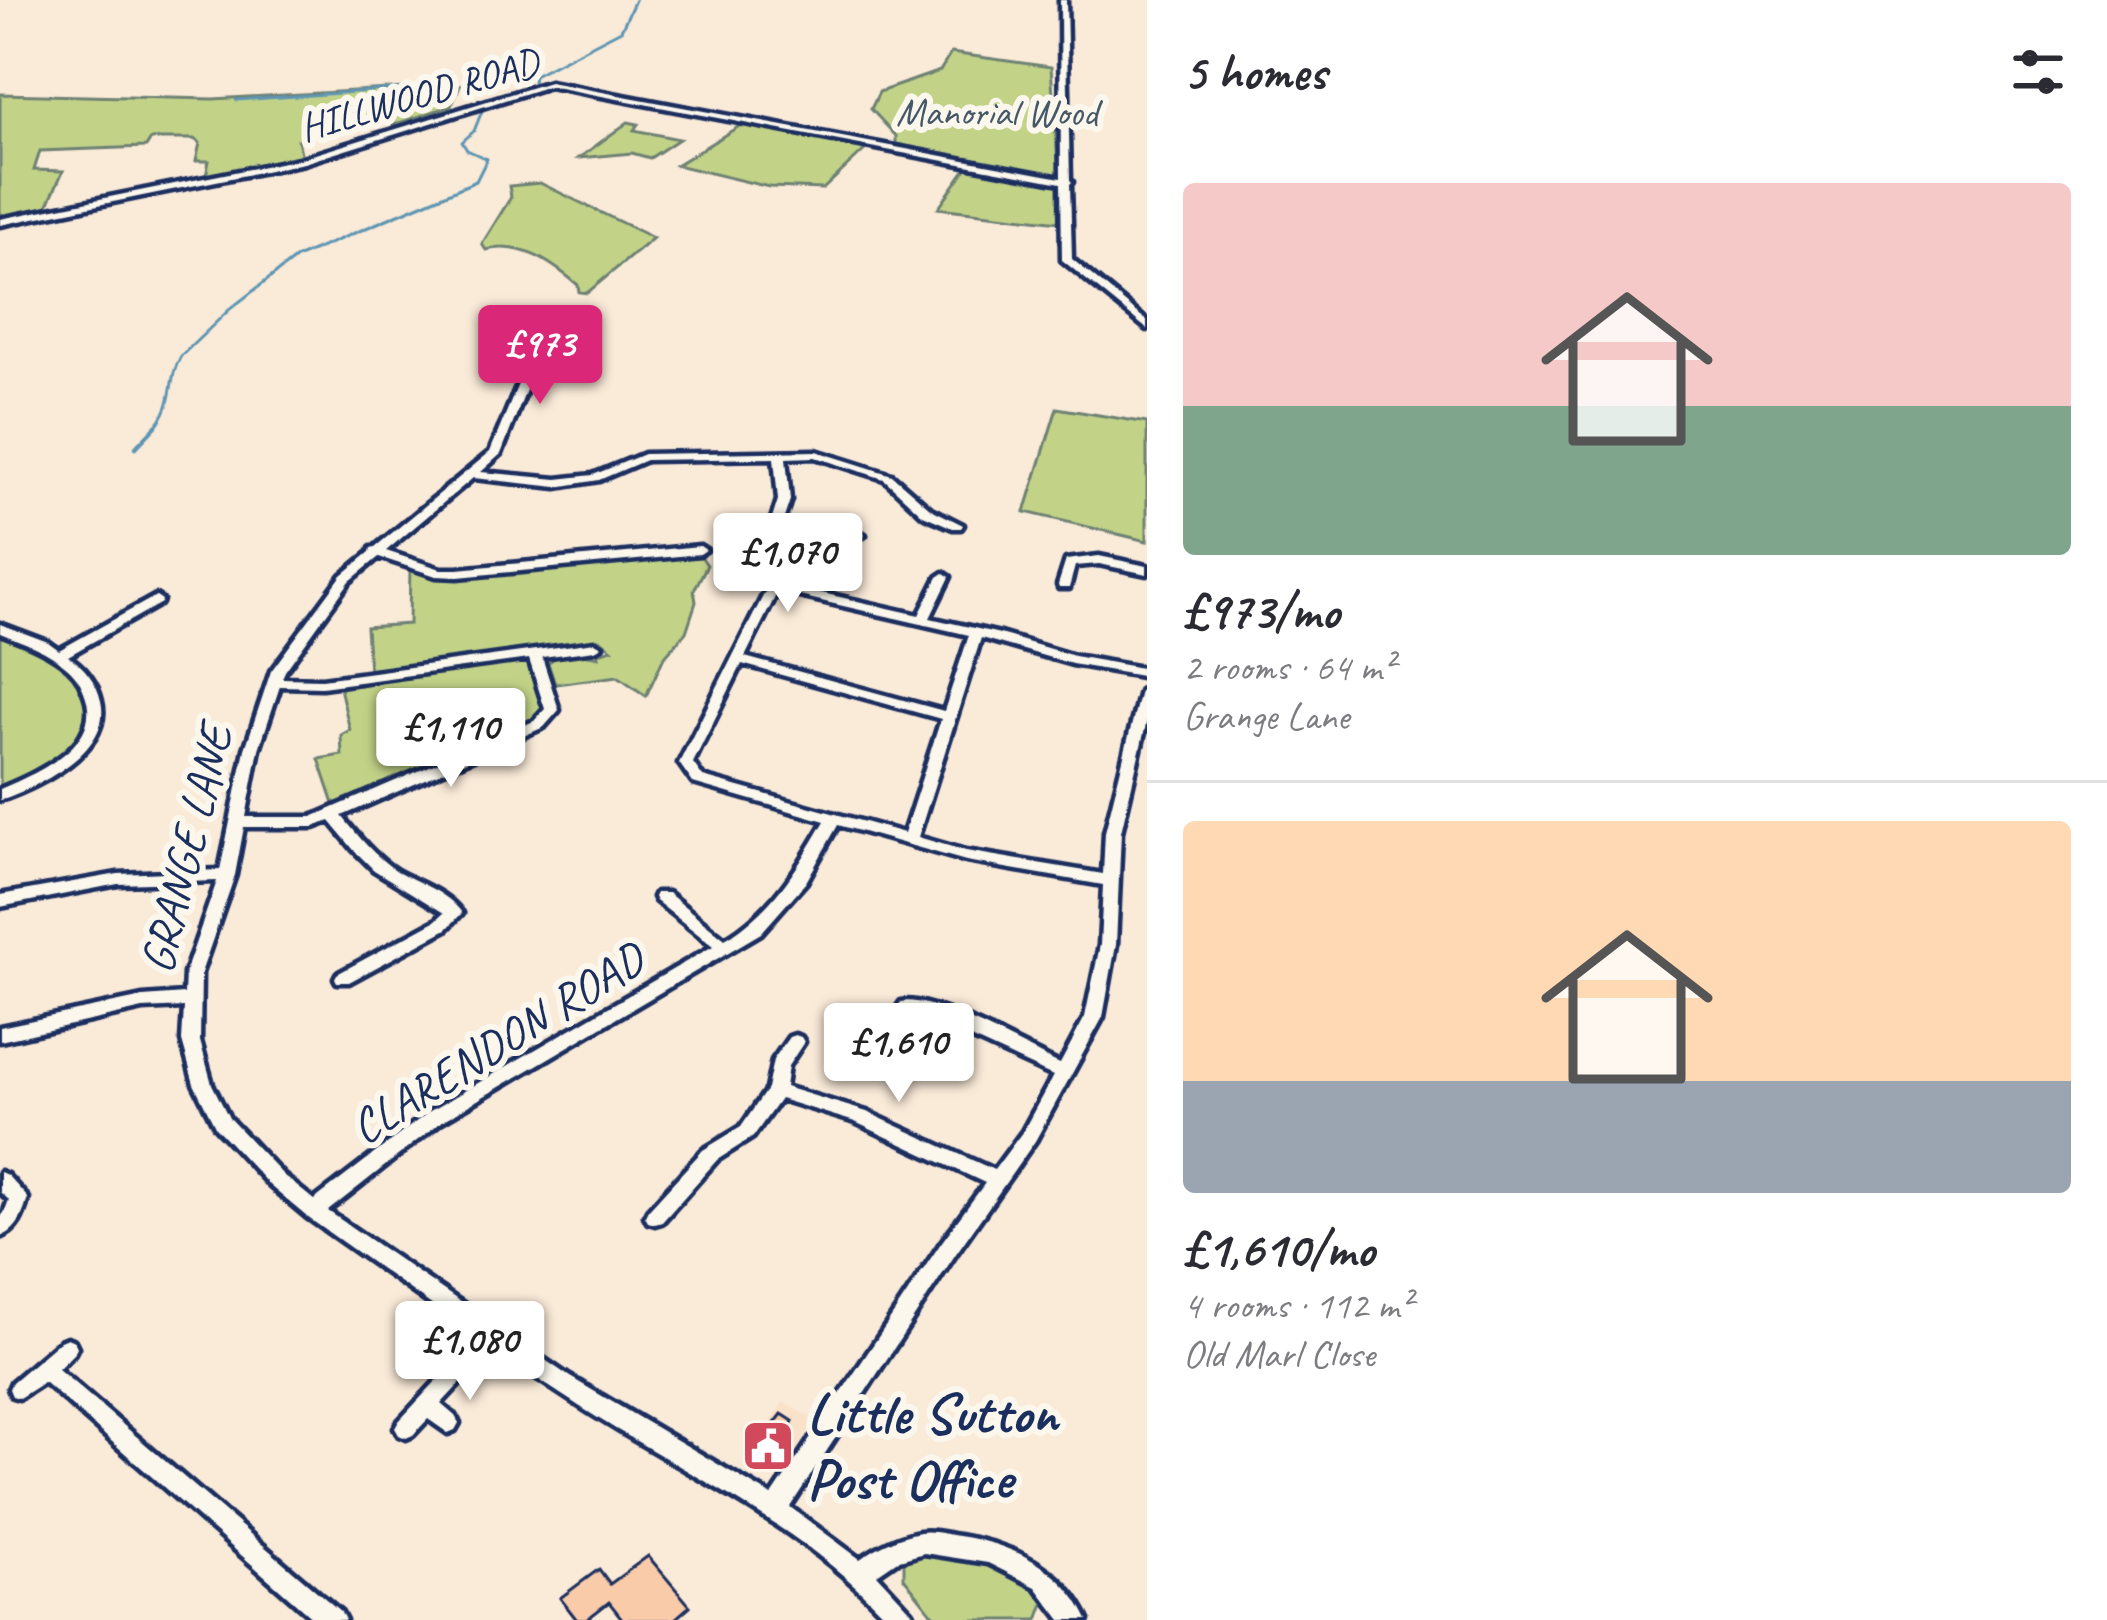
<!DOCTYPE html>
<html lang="en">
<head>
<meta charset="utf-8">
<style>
  body { margin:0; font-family:Caveat,sans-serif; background:#f7f7f7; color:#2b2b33; height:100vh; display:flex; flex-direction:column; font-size:45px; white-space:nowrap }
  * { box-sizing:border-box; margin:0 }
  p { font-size:39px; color:#7c7c81 }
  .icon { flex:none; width:66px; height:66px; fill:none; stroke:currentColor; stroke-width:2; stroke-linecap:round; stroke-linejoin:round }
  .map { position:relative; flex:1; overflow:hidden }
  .drawer { display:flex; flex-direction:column; background:#fff; width:960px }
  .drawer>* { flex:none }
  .price { position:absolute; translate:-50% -102px; padding:0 27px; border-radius:12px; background:#fff; color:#222; font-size:39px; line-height:78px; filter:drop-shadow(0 3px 6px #0008) }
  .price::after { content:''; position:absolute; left:50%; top:72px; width:36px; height:27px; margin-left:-18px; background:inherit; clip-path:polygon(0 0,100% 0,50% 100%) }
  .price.on { background:#db2777; color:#fff }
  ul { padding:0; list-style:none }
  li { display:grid; align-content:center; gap:24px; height:636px; padding:0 36px }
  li+li { border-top:3px solid #e1e1e2 }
  li span { display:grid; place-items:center; height:372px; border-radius:12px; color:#555 }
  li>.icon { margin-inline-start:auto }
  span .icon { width:216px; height:216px; fill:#fffc; stroke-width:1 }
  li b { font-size:51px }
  h2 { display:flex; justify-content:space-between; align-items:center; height:144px; padding:0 36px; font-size:51px }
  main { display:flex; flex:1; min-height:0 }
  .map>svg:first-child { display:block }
</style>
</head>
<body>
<main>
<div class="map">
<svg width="1147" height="1620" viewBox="0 0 1147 1620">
  <rect width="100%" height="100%" fill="#faead8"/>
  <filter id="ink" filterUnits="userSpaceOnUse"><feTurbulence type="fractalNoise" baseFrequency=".00833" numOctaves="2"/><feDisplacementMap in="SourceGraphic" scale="24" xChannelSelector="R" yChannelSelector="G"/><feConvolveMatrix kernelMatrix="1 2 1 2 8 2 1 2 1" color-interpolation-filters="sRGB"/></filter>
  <g filter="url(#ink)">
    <polygon fill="#fae1ca" points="783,1402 815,1420 781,1473 757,1476 744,1468"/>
    <g fill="#c2d388" stroke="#6e8173" stroke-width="3">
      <polygon points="951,53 1051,67 1059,177 896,144 896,136 871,109 879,92 940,71"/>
      <polygon points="460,85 451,106 393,125 388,118 352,120 348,105 326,106 328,127 307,131 308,139 298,140 302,157 206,176 209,161 196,161 200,143 194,139 151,139 146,147 40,151 34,170 63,171 45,211 8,218 0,213 0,94 213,99"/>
      <polygon points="628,122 638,124 634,130 679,139 650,158 632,153 579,158"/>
      <polygon points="746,122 868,147 823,189 769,187 676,165"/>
      <polygon points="968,166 1064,184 1060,222 938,208"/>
      <path d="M540,183L653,238L587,293L579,292L578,285C552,263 522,241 486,250L482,244L511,197L509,186Z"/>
      <polygon points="1057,408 1147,423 1147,541 1025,512"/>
      <path d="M699,553L707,565L694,590L696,602L686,632L664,657L646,696L618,676L555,684L548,663C564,648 580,654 599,657L598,653L612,649L600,639L369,671L366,627L409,624L410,566L451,577Z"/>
      <path d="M0,631L63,661L88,691C88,750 49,769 0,792Z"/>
      <polygon points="522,659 530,665 545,710 536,719 335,807 319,759 342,755 341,735 350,730 340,688"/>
      <polygon points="929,1547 1022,1568 1046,1598 1038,1620 937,1620 904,1578 904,1562"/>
    </g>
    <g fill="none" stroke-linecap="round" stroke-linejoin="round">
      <g stroke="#5f96b3" stroke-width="3">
        <polyline points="533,83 534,75 621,30 635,0"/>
        <polyline points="236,100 444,86"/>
        <path d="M153,429C177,404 166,381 181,356L230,309L296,258L476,181L487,159L467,150L462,142L474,131L484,106"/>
      </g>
      <polyline stroke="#5f96b3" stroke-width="4.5" points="136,447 156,426"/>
    </g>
    <g fill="#f9cba8" stroke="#1b2f5e" stroke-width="3">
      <polygon points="782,1414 793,1421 776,1456 770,1457 756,1448"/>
      <polygon points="648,1556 690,1606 674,1620 623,1620 609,1602 586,1620 577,1620 560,1598 599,1569 610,1584"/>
    </g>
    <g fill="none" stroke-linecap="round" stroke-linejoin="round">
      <g stroke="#1b2f5e" stroke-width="9">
        <g id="minor">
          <polygon points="1060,0 1066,0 1070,180 1072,182 1070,184 1072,259 1147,321 1147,329 1062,260 1061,183 549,86 304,163 0,225 0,219 299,159 549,82 1061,178"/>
          <path d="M548,350L553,353L539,357L501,454L481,472L557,479L593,475L644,454L816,451L892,475L931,509L963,525L961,528H953L923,515L884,479L815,457L786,458L790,500L783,521L859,531L865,535L859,539L781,528L768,569L778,583L919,615L938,577L944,573L950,577L930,618L1000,634L1074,656L1147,669V677L1072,664L981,638L918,837L966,851L1103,874L1105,832L1140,691L1147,687V720L1121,832L1116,945L1103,1017L1035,1141L955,1255L790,1507L860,1559C879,1546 898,1536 920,1532C932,1530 946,1534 958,1536C1011,1544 1065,1568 1088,1620H1061L1036,1587L988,1563L924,1553L896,1561L877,1574L912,1612L916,1620H889C817,1540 724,1493 633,1439C585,1411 539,1380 493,1348L441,1404L455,1416L459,1423L455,1430L448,1433L428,1419L413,1435L406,1438L399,1435L395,1428L399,1421L477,1337L307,1217L270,1186L216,1128L194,1084L182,1041L184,1007L143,1009L0,1041V1027L143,997L184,994L185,973L217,881L118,884L0,907V895L118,874L220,870L245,749L271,671L342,575L370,552L371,548L375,547L490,452L530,355ZM774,458L778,500L756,569L768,586L679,763L693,783L825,821C798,867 773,911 725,939L668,893H656L654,897L656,901L713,946L430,1111L314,1200L284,1176L229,1118L212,1084L200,1041L201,973L235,875L244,827H314L330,821L353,849L374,870L444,913L435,921L337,974L335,978L337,982H349L447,929L462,913C446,891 420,884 397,871C375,857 358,836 342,816L544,727L559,710L542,657L595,650L602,646L595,642L322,679L282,678L285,671L350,581L379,557L436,576L458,577L700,554L706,550L700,546L458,569H441L386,551L473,478L557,487L599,480L646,460ZM778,591L969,635L944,711L745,657ZM529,659L545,709L534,721L312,817H246L259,749L280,686L322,687ZM742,664L941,719L904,833L703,777L693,763ZM838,825L966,861L1103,885L1100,945L1085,1017L1060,1064C1027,1049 931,994 901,1002L890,1019L893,1024H905L912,1011L1053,1076L1023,1131L994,1170L867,1112L785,1087L788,1066L804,1042L801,1037L795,1035L789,1037L773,1060L767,1089L741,1127L703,1150L648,1210L645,1216L648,1222L655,1224L662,1222L717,1160L753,1137L780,1099L855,1122L985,1183L941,1243L772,1496L570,1377L328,1211L442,1121L761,933L806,882Z"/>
          <polygon points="1099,556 1147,566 1147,574 1099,564 1075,566 1069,588 1059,588 1058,585 1066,560"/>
          <path d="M156,596L162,600L161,603L68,656C84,666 97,682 101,701C113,751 38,787 0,800V789C34,774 98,748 87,701C84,688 78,677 68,668C49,651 23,642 0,633V624L48,642L59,650Z"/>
          <path d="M0,1172L7,1175L28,1198C23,1215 18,1231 0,1237V1217L4,1213L9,1200L0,1192Z"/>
          <polygon points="67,1338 74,1341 77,1347 74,1353 58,1369 341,1612 345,1620 315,1620 44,1382 19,1398 12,1396 9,1389 12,1382 60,1341"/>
        </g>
      </g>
      <use href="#minor" fill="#fbf7ec" fill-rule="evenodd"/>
    </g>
  </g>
  <defs>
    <g id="civic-square" transform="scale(2.7)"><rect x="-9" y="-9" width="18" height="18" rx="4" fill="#d1495b" stroke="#fbf7ec"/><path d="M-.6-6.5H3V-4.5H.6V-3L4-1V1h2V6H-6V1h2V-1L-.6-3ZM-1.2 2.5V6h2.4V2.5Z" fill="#fff"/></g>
  </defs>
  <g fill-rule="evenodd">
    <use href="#civic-square" x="768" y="1446"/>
  </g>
  <g text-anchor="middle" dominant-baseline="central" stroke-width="12" stroke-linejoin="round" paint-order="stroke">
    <g font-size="39" fill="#1b2f5e" stroke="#fbf7ec">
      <text transform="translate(419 95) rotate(-16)">HILLWOOD ROAD</text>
    </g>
    <g font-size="39" fill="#455868" stroke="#fbf7ec">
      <text x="997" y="112">Manorial Wood</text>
    </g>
    <g font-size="48" fill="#1b2f5e" stroke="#fbf7ec">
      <text transform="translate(186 849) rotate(-76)">GRANGE LANE</text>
      <text transform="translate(497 1043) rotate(-32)">CLARENDON ROAD</text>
    </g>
    <g font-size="57" font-weight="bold" fill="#1b2f5e" stroke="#fbf7ec" text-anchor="start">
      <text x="807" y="1413">Little Sutton<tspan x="807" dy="66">Post Office</tspan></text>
    </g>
  </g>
</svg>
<b class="price on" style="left:540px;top:407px">£973</b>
<b class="price" style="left:788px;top:615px">£1,070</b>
<b class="price" style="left:451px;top:790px">£1,110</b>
<b class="price" style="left:899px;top:1105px">£1,610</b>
<b class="price" style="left:470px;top:1403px">£1,080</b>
</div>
<section class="drawer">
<h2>5 homes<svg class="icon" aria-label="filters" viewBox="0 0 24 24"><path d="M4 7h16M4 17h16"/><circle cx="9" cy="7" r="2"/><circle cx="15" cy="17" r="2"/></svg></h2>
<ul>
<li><span style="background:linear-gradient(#f6c9c9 60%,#7fa58c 0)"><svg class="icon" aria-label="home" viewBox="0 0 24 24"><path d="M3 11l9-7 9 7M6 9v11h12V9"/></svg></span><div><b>£973/mo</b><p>2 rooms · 64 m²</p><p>Grange Lane</p></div></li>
<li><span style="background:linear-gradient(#ffd9b3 70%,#9aa5b1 0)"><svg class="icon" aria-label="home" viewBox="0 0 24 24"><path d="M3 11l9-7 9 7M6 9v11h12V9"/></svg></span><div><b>£1,610/mo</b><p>4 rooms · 112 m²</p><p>Old Marl Close</p></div></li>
</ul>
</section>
</main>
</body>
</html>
